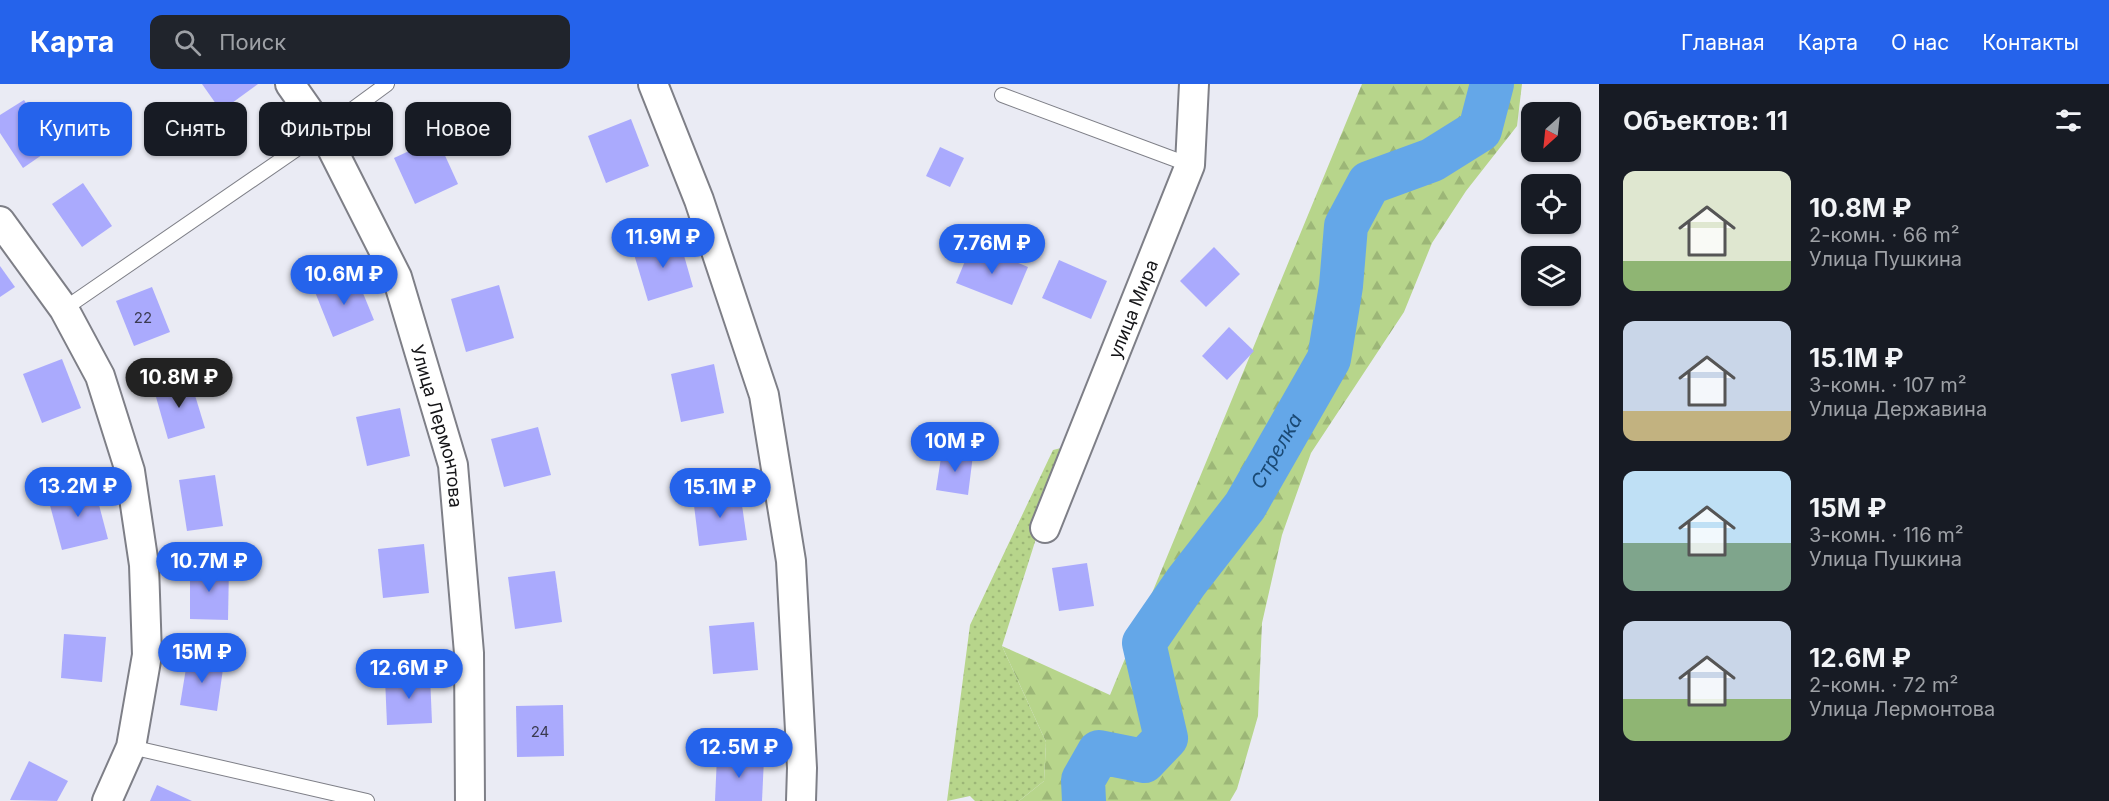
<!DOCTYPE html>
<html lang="ru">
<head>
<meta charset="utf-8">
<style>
  body { margin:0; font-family:Inter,sans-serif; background:#20242c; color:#f1f3f6; height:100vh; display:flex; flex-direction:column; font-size:22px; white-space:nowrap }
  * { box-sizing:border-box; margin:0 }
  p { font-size:20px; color:#9ea1a6 }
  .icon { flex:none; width:33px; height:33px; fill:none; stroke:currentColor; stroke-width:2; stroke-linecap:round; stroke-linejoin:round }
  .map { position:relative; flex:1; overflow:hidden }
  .details { display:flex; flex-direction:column; background:#171b24; width:510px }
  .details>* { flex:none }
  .hud { position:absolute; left:18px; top:18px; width:570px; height:54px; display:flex; gap:12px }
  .needle { width:39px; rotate:207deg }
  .tools { position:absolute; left:1521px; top:18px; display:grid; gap:12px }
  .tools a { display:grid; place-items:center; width:60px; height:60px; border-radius:12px; background:#171b24; box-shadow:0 2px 4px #0004; font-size:30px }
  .price { position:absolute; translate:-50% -51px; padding:0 14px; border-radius:21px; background:#2563eb; color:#fff; font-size:20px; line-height:39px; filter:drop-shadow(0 2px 3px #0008) }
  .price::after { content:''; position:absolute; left:50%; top:36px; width:18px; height:14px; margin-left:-9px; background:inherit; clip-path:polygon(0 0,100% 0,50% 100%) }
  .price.selected { background:#222; color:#fff }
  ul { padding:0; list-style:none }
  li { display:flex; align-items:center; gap:18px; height:150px; padding:0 24px }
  li span { display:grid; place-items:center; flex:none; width:168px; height:120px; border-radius:12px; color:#555 }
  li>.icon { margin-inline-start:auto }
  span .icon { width:72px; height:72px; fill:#fffc; stroke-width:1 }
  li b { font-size:26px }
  h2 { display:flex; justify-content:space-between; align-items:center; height:72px; padding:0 24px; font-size:26px }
  .pill { padding:0 21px; border-radius:12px; background:#171b24; box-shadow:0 2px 4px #0004; font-size:21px; line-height:54px }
  .pill.selected { background:#2563eb; color:#fff }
  header { display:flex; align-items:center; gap:36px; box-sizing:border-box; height:84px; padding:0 30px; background:#2563eb; color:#fff }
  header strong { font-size:28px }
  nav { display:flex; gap:33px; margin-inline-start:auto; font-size:21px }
  .search { width:420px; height:54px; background:#20242c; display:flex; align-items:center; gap:15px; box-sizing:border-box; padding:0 21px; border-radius:12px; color:#9ea1a6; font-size:22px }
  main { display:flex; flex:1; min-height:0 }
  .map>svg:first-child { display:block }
</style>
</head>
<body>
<header>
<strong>Карта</strong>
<div class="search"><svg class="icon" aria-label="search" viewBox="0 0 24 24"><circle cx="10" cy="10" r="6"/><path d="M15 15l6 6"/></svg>Поиск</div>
<nav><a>Главная</a><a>Карта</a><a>О нас</a><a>Контакты</a></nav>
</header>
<main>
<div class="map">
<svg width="1599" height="717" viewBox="0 0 1599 717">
  <defs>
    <pattern id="grass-dots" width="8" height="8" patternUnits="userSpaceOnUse" patternTransform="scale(1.5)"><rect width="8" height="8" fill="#b7d58b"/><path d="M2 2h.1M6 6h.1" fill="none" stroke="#9cb677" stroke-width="1.8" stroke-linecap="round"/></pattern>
    <pattern id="forest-firs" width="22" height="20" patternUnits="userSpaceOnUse" patternTransform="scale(1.5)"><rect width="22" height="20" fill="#b7d58b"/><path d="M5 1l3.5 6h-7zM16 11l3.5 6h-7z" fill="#9cb677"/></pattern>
  </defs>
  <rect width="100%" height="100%" fill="#eaebf4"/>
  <polygon fill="url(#grass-dots)" points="1065,363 1002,562 1046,658 1044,697 1019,717 975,717 970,712 947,717 970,541 1053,366"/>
  <polygon fill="url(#forest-firs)" points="1362,0 1522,0 1517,42 1466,107 1432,159 1404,228 1311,369 1282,451 1262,539 1258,632 1237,705 1230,717 1019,717 1044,697 1046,658 1002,562 1110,611"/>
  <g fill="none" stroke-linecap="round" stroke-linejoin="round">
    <path stroke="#64a7e8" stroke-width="44" id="s1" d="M1084,717L1083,696L1099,668L1144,677L1166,654L1144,559L1186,498L1245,422L1329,275L1341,202L1346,142L1369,99L1432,76L1480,46L1492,0"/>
  </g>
  <g fill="#aaaafd">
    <polygon points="202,0 258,0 221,27"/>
    <polygon points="24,16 55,62 23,84 0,49 0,31"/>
    <polygon points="631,35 649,82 606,99 588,52"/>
    <polygon points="437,54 458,100 415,120 394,74"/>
    <polygon points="940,63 964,74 950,103 926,92"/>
    <polygon points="83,99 112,142 82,163 52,120"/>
    <polygon points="679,154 693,203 648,217 633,167"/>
    <polygon points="972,160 1028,183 1012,221 956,199"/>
    <polygon points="1214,163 1240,190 1206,223 1180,197"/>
    <polygon points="1059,176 1107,197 1091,235 1042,214"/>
    <polygon points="0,182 15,203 0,213"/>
    <polygon points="356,192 374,236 333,253 315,208"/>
    <polygon points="499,201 514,254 466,268 451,215"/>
    <polygon points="152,203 170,248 134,262 116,217"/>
    <polygon points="1229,243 1254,267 1227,296 1202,272"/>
    <polygon points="62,275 81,324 42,339 23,290"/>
    <polygon points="714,280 724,329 681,338 671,290"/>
    <polygon points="190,295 205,344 168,355 154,306"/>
    <polygon points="400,324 410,372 367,382 356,333"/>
    <polygon points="538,343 551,391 504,403 491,355"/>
    <polygon points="942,367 973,371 968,411 936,406"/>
    <polygon points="215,391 223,442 187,447 179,396"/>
    <polygon points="94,402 108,455 62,466 48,414"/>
    <polygon points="740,407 747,456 699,462 693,413"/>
    <polygon points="424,460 429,509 383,514 378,465"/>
    <polygon points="1087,479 1094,522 1059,527 1052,484"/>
    <polygon points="190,482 229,483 228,536 190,535"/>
    <polygon points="555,487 562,538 515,545 508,493"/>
    <polygon points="754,538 758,586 713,590 709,542"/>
    <polygon points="64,550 106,553 102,598 61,594"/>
    <polygon points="188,572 224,578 217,627 180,621"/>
    <polygon points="430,591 432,639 387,641 385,594"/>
    <polygon points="563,621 564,672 517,673 516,622"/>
    <polygon points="717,672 764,674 762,717 715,717"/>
    <polygon points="29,677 68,697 57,717 10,716"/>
    <polygon points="157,701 192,717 150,717"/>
  </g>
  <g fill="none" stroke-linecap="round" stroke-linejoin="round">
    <g stroke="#7e7f87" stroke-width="16">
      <g id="lane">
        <polyline points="1002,11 1190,81"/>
        <polyline points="64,225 323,47 387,0"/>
        <polyline points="131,663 367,717"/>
      </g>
    </g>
    <g stroke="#7e7f87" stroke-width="32">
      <g id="street">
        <path id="s2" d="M290,0L323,47L397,193L453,381L469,569L470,717"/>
        <polyline points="653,0 699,116 764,311 791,477 802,684 801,717"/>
        <polyline points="0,137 64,225 100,292 130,387 144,481 147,571 131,663 107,717"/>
        <path id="s3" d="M1045,444L1190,81L1194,0"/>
      </g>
    </g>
    <use href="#lane" stroke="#fff" stroke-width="14"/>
    <use href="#street" stroke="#fff" stroke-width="28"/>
  </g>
  <g text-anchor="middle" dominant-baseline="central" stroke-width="5" stroke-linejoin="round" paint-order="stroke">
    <g font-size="15" fill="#3a3a50">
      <text x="143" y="233">22</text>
      <text x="540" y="647">24</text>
    </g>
    <g font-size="18" fill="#141417" stroke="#eaebf4">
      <text stroke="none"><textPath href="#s3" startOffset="236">улица Мира</textPath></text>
      <text stroke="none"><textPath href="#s2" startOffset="376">Улица Лермонтова</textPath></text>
    </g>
    <g font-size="20" font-style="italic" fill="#1a4974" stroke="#eaebf4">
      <text stroke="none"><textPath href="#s1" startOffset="462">Стрелка</textPath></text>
    </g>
  </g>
</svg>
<div class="tools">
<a><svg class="needle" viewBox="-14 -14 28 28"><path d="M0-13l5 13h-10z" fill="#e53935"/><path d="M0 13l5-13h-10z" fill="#9ea1a6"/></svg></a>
<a><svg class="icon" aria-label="locate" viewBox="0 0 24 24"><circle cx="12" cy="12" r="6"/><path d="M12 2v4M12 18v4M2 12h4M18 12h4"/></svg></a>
<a><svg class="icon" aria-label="layers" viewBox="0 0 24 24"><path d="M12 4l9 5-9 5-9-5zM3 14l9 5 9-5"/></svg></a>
</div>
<b class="price" style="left:663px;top:185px">11.9M ₽</b>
<b class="price" style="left:992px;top:191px">7.76M ₽</b>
<b class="price" style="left:344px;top:222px">10.6M ₽</b>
<b class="price selected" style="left:179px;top:325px">10.8M ₽</b>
<b class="price" style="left:955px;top:389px">10M ₽</b>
<b class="price" style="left:78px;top:434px">13.2M ₽</b>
<b class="price" style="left:720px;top:435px">15.1M ₽</b>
<b class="price" style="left:209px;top:509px">10.7M ₽</b>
<b class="price" style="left:202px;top:600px">15M ₽</b>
<b class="price" style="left:409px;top:616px">12.6M ₽</b>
<b class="price" style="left:739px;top:695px">12.5M ₽</b>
<div class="hud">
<a class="pill selected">Купить</a>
<a class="pill">Снять</a>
<a class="pill">Фильтры</a>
<a class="pill">Новое</a>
</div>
</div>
<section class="details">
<h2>Объектов: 11<svg class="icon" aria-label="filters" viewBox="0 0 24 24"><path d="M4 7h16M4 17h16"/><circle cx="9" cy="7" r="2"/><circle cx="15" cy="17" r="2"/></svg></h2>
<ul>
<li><span style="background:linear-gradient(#dfe7d0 75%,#8fb573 0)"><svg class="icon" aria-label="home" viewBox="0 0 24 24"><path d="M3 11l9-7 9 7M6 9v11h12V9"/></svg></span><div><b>10.8M ₽</b><p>2-комн. · 66 m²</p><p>Улица Пушкина</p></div></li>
<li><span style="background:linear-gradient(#c9d6e8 75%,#c2b280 0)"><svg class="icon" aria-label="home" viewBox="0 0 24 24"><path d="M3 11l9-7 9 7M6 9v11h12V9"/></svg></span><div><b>15.1M ₽</b><p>3-комн. · 107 m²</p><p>Улица Державина</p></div></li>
<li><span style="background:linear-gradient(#bfe0f5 60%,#7fa58c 0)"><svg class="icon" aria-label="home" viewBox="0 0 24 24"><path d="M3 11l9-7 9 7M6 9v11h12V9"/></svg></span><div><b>15M ₽</b><p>3-комн. · 116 m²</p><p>Улица Пушкина</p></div></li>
<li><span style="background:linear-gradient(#c9d6e8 65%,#8fb573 0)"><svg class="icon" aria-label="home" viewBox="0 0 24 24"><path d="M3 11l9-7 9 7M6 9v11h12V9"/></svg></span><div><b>12.6M ₽</b><p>2-комн. · 72 m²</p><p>Улица Лермонтова</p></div></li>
</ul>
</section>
</main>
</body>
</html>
